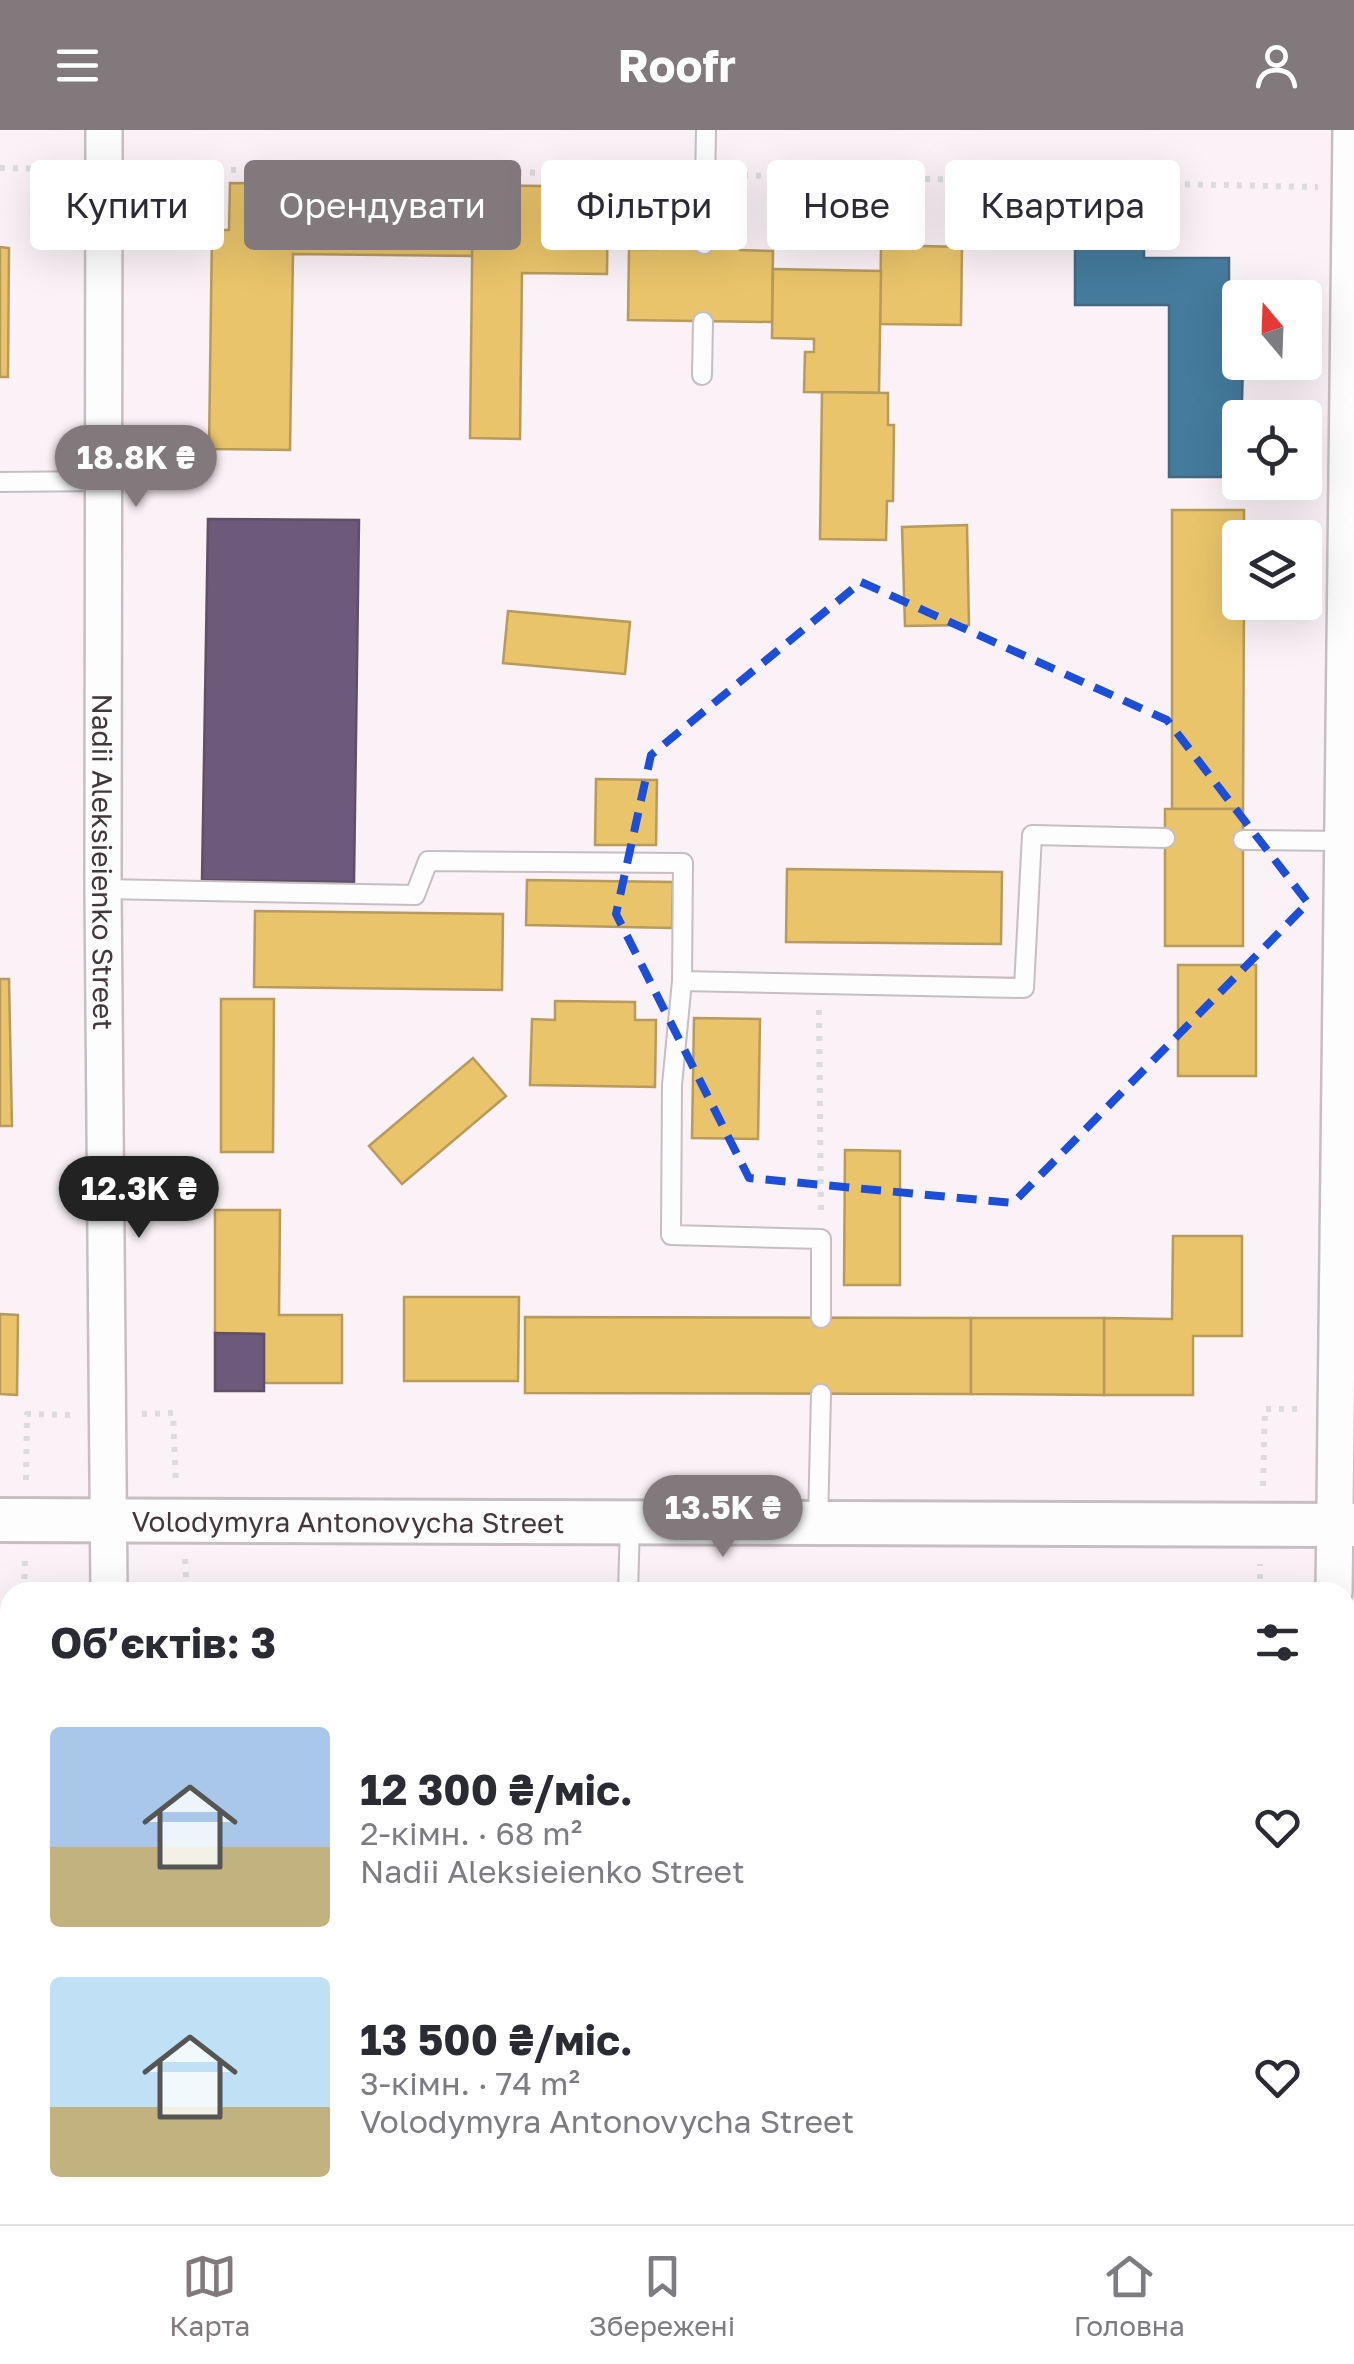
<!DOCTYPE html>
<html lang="uk">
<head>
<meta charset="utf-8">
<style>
  body { margin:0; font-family:"Golos Text",sans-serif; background:#f7f7f7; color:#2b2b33; height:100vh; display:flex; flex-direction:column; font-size:38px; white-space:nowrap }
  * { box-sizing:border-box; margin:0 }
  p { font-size:32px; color:#7c7c81 }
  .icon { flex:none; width:55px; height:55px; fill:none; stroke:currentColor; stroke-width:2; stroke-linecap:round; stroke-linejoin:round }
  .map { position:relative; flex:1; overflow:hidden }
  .panel { position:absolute; left:0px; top:1452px; width:1355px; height:642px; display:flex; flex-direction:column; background:#fff; border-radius:30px 30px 0 0; box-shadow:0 10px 40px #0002 }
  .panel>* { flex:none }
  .banner { position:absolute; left:30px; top:30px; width:1295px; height:90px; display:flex; gap:20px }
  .needle { width:65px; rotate:341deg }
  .buttons { position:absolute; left:1222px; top:150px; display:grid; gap:20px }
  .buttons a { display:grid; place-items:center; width:100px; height:100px; border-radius:10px; background:#fff; box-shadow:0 10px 40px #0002; font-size:50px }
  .price { position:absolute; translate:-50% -85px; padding:0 22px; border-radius:35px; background:#82797d; color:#fff; font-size:32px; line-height:65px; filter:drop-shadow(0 2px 5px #0008) }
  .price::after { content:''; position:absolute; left:50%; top:60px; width:30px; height:22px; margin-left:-15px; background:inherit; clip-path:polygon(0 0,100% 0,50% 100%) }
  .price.active { background:#222; color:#fff }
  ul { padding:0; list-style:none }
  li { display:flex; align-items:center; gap:30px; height:250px; padding:0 50px }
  li span { display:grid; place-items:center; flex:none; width:280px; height:200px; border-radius:10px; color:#555 }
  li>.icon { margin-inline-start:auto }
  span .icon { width:120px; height:120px; fill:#fffc; stroke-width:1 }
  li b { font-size:42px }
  h2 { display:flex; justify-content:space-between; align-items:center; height:120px; padding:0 50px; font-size:42px }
  .pill { padding:0 35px; border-radius:10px; background:#fff; box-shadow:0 10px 40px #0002; font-size:35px; line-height:90px }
  .pill.active { background:#82797d; color:#fff }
  header { display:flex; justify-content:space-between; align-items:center; height:130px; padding:0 50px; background:#82797d; color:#fff; font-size:45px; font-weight:700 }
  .menu { display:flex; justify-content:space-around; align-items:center; height:140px; border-top:2px solid #e1e1e2; background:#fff; font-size:28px; color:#7c7c81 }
  .menu a { display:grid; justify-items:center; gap:5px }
  .menu .active { color:#82797d }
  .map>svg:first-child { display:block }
</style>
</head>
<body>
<header><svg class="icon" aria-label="menu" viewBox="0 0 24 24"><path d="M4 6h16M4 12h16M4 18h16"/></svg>Roofr<svg class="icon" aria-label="person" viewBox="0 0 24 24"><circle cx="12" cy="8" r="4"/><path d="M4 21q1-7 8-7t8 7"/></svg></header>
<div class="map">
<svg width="1354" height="2094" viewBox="0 0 1354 2094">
  <rect width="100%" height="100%" fill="#faf2f6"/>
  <g fill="#e9c46a" stroke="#b79a5c" stroke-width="2.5">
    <polygon points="230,53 473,55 472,126 293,124 290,320 209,319 212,100 229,100"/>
    <polygon points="473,55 608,57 607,144 522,143 520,309 470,308"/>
    <polygon points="657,113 740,114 740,120 773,121 772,192 628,190 629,119 657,119"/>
    <polygon points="881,115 962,117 961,195 880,194"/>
    <polygon points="0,117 9,118 8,247 0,247"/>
    <polygon points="773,139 881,141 879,263 804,262 805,222 814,222 814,209 772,208"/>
    <polygon points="822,262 888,263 888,295 894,295 893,371 887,371 886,410 820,409"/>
    <polygon points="1172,380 1244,380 1244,408 1240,408 1240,472 1244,472 1243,679 1172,679"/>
    <polygon points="967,395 969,495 905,496 902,397"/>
    <polygon points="508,481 630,492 625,544 503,533"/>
    <polygon points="596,649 657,650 656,715 595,715"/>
    <rect x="1165" y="679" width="78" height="137"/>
    <polygon points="787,739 1002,742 1001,814 786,812"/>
    <polygon points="527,750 673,752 672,798 526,795"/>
    <polygon points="255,781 503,784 502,860 254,857"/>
    <rect x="1178" y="835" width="78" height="111"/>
    <polygon points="0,849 9,849 12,996 0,996"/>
    <polygon points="221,869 274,869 273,1022 221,1022"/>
    <polygon points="555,871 635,872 635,890 656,890 655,957 530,955 532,889 555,890"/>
    <polygon points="694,888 760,889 758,1009 692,1008"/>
    <polygon points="473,928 506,966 402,1054 369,1016"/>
    <polygon points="845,1020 900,1021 900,1155 844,1155"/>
    <polygon points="215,1080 280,1080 279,1185 342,1185 342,1253 264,1253 264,1204 215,1203"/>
    <polygon points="1173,1106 1242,1106 1242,1206 1193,1206 1193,1265 1104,1265 1104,1188 1172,1189"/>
    <polygon points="404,1167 519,1167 518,1251 404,1251"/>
    <polygon points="0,1184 18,1185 17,1265 0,1264"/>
    <polygon points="525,1187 971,1188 971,1264 525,1263"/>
    <polygon points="971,1188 1104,1188 1104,1265 971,1264"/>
    <rect x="1138" y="2085" width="87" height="9"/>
  </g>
  <g fill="#6d597a" stroke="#604f67" stroke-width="2.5">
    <polygon points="208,389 359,390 354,752 202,750"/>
    <polygon points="215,1203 264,1204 264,1261 215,1261"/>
  </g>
  <rect fill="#f28482" stroke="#bd6d6d" stroke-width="2.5" x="692" y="2085" width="71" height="9"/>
  <g fill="#457b9d" stroke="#446780" stroke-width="2.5">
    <polygon points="1075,116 1144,116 1144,128 1229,128 1229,181 1240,181 1240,232 1243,232 1240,347 1169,347 1169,175 1075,175"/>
    <rect x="0" y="1519" width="10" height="120"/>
  </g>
  <g fill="#e4dbdf" stroke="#d8cfd3" stroke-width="2.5">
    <polygon points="0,1848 8,1848 6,2001 0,2001"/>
    <polygon points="0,2011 8,2011 7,2094 0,2094"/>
    <polygon points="203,2085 279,2085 279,2093 202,2091"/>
  </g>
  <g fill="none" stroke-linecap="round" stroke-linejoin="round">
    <g stroke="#c6bec2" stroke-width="22">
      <g id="service">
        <polyline points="704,114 706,0"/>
        <polyline points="702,245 703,192"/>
        <polyline points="0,352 103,351"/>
        <polyline points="1243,710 1343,711"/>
        <polyline points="103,759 415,765 428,731 683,733 682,851 1024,858 1032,705 1165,708"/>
        <polyline points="682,851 672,955 671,1105 821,1109 821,1188"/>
        <polyline points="818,1393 821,1264"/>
        <polyline points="628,1462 630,1393"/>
        <polyline points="616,2094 616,2085"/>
      </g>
    </g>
    <g stroke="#c6bec2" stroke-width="40">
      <g id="minor">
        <path id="s1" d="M104,0L103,759L109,1462"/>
        <polyline points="1334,1462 1351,0"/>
        <polyline points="102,2094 102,2085"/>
        <polyline points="1335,2094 1335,2085"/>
      </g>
    </g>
    <g stroke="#c6bec2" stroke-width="48">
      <g id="tertiary">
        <path id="s2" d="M0,1390L1354,1395"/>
      </g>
    </g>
    <g stroke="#dddbdc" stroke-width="6" stroke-dasharray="5 8" stroke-linecap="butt">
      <polyline points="0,38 68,39"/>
      <polyline points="140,39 678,44"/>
      <polyline points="730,45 1318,57"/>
      <polyline points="819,880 821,1083"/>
      <polyline points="142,1284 173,1283 176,1355"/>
      <polyline points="26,1350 27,1284 74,1285"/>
      <polyline points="1263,1356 1265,1279 1300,1279"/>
      <polyline points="185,1429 187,1462"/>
      <polyline points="24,1462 25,1427"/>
      <polyline points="1260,1462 1260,1434"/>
      <polyline points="0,1499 10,1499"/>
      <polyline points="1345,1520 1354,1520"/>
      <polyline points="1255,2085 1256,2094"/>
    </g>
    <use href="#service" stroke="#fefdfe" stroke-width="18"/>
    <use href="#minor" stroke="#fefdfe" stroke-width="35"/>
    <use href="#tertiary" stroke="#fefdfe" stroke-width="42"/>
  </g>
  <path fill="none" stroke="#1d4ed8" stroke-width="8" stroke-dasharray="20 12" stroke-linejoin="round" d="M861,452L1167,590L1308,773L1013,1073L749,1048L616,784L651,625Z"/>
  <g text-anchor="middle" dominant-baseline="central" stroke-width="10" stroke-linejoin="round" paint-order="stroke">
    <g font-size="28" fill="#42383c" stroke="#fff">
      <text stroke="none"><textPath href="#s1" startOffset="732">Nadii Aleksieienko Street</textPath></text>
      <text stroke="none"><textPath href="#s2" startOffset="348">Volodymyra Antonovycha Street</textPath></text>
    </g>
  </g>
</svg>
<div class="buttons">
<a><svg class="needle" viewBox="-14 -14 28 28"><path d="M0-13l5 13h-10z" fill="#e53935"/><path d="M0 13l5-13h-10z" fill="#7c7c81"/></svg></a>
<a><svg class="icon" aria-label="locate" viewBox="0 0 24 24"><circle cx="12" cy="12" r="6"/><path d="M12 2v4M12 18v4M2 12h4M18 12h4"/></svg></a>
<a><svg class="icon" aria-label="layers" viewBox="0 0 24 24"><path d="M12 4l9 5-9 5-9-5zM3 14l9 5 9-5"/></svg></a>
</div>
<b class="price" style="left:136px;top:380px">18.8K ₴</b>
<b class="price active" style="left:139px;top:1111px">12.3K ₴</b>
<b class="price" style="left:723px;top:1430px">13.5K ₴</b>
<div class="banner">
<a class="pill">Купити</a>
<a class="pill active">Орендувати</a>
<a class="pill">Фільтри</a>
<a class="pill">Нове</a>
<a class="pill">Квартира</a>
</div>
<section class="panel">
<h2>Об’єктів: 3<svg class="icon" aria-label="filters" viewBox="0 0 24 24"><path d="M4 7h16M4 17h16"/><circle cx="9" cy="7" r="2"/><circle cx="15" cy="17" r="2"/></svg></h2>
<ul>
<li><span style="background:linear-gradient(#a9c7e8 60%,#c2b280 0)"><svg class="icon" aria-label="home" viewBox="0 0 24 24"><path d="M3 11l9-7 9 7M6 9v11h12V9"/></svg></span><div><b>12 300 ₴/міс.</b><p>2-кімн. · 68 m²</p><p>Nadii Aleksieienko Street</p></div><svg class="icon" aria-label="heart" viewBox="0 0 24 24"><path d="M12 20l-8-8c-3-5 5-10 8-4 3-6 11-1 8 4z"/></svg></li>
<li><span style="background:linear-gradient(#bfe0f5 65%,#c2b280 0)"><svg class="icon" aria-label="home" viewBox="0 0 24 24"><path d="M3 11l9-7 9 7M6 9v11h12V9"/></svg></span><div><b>13 500 ₴/міс.</b><p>3-кімн. · 74 m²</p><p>Volodymyra Antonovycha Street</p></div><svg class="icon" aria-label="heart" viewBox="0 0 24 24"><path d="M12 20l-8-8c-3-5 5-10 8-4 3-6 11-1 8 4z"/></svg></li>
</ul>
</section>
</div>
<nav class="menu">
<a class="active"><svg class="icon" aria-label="map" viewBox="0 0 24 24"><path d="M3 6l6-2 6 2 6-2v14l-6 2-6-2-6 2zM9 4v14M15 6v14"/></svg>Карта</a>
<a><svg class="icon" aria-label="saved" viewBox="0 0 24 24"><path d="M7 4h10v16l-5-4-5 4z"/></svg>Збережені</a>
<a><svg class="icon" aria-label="home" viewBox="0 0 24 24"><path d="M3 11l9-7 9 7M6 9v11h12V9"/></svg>Головна</a>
</nav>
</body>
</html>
